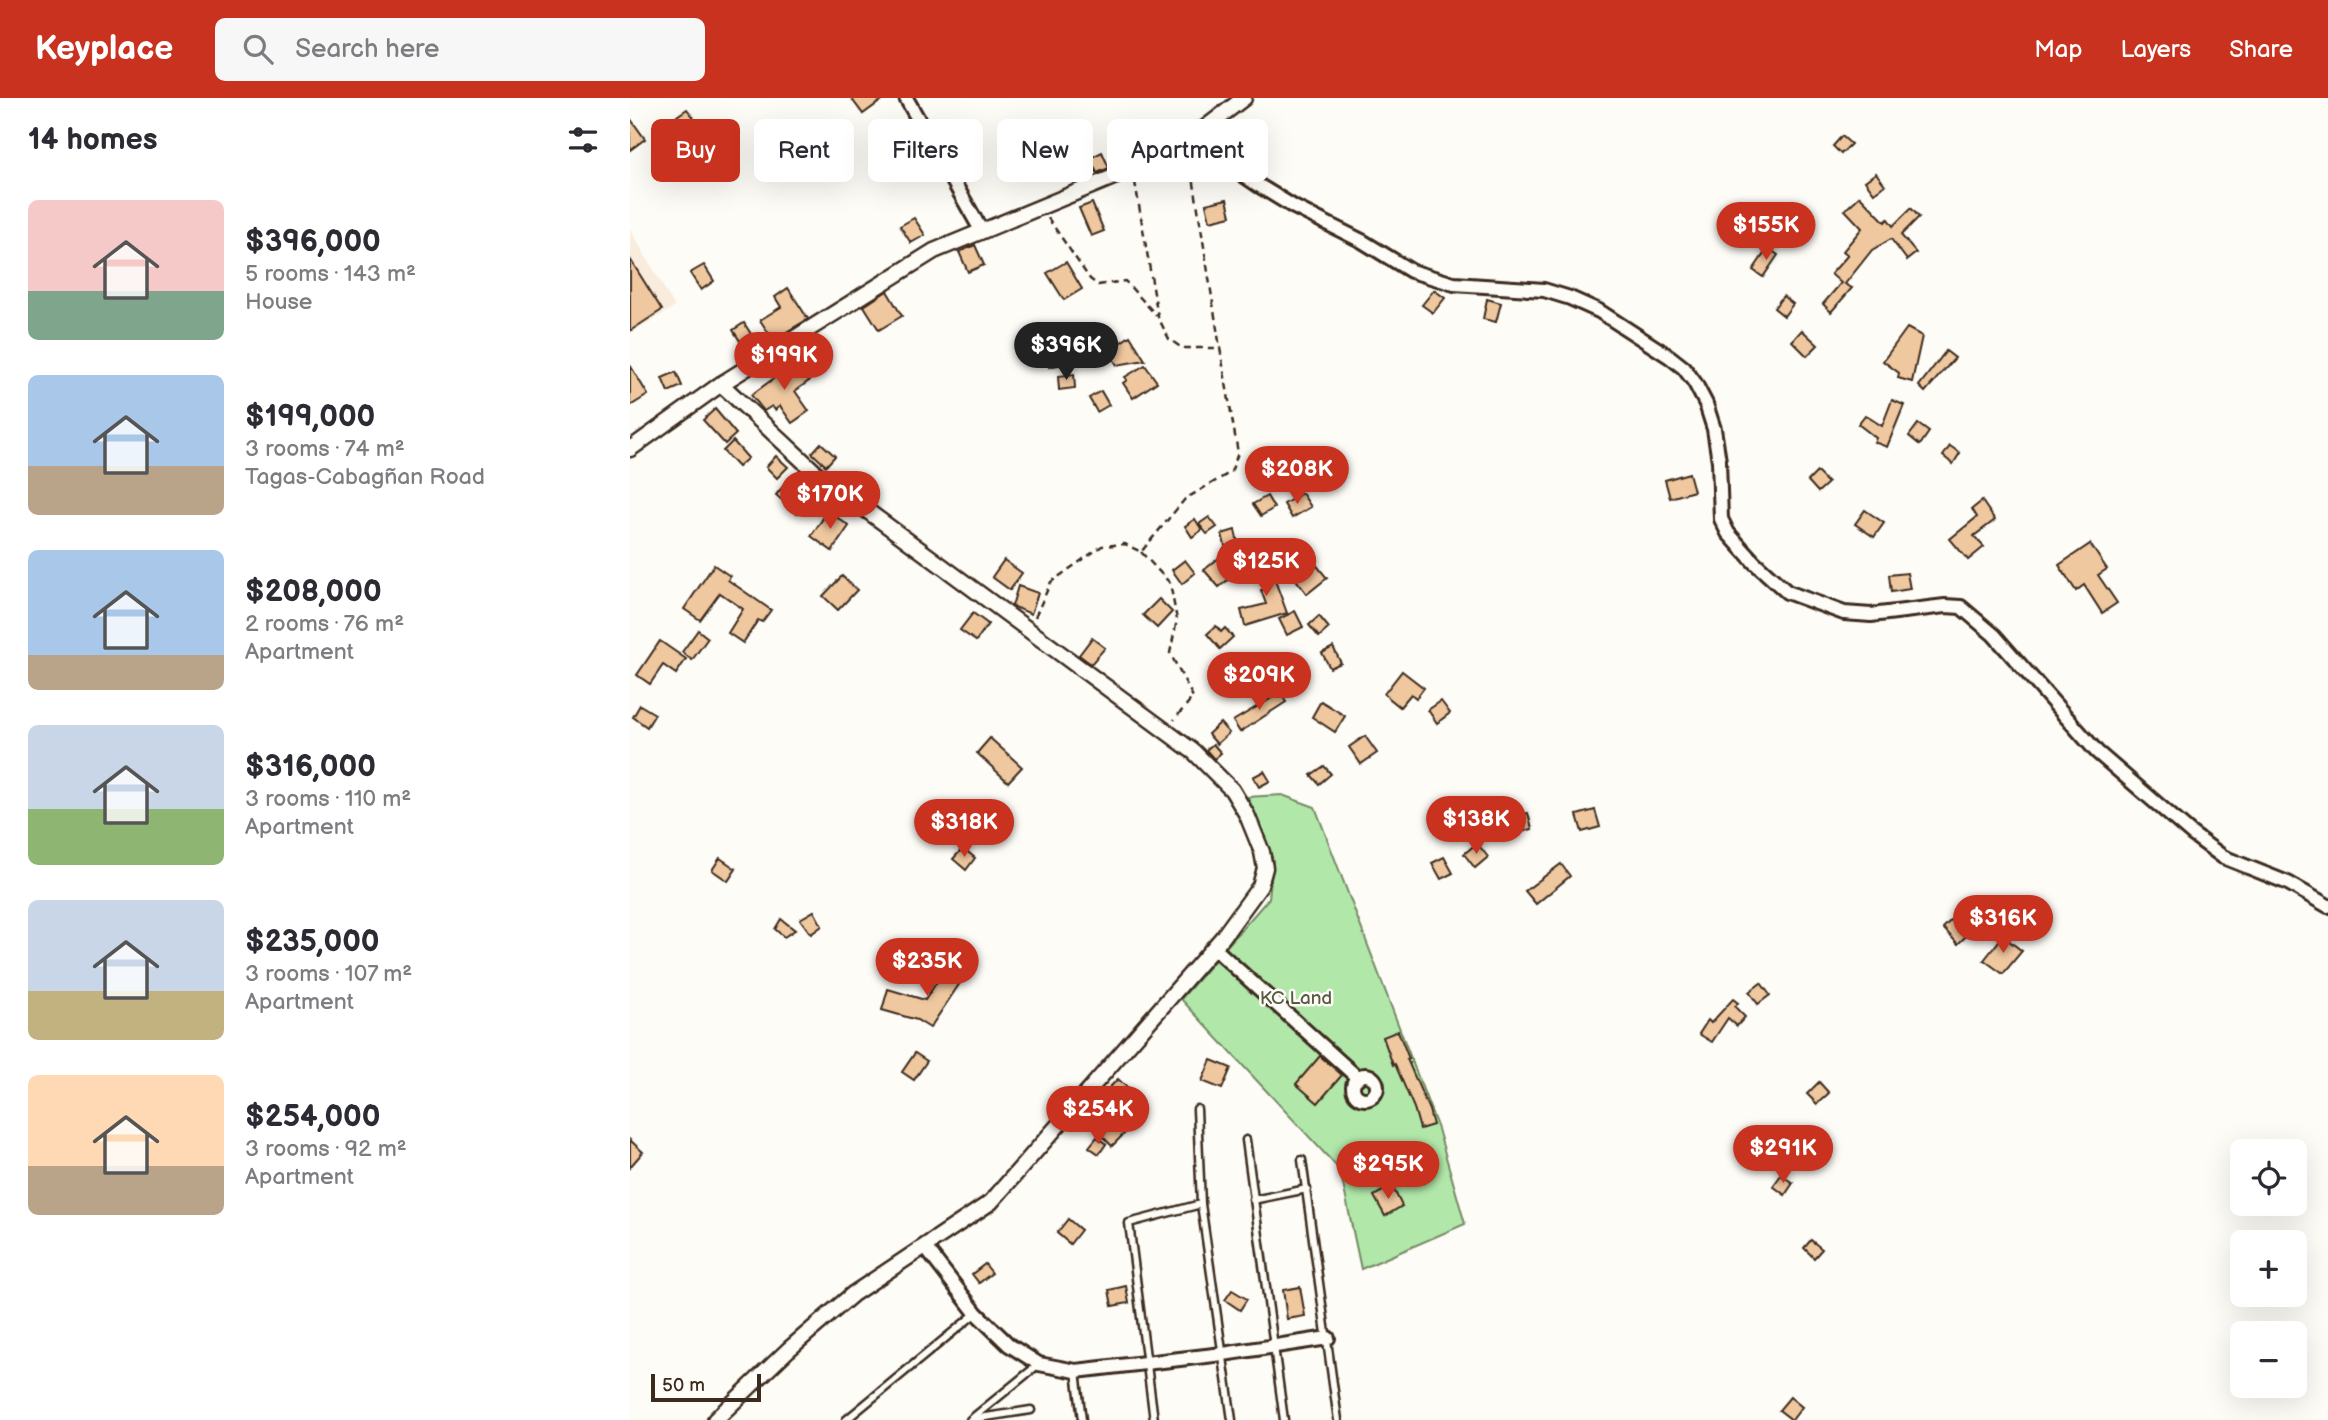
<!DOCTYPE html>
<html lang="en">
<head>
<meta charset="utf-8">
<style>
  body { margin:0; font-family:"Balsamiq Sans",sans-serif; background:#f7f7f7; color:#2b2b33; height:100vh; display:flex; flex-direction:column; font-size:26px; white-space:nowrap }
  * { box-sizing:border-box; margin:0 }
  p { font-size:23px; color:#7c7c81 }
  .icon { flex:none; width:38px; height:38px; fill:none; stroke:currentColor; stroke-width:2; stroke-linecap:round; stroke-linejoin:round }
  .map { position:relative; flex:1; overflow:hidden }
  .details { display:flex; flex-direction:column; background:#fff; width:630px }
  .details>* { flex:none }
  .guide { position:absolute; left:21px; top:21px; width:665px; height:63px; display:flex; gap:14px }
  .buttons { position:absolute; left:1600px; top:1041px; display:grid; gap:14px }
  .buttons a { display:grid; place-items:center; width:77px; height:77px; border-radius:10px; background:#fff; box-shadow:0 7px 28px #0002; font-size:35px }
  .scale { position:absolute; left:21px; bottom:18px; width:110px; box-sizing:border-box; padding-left:7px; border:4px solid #3b2a1e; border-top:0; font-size:19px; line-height:24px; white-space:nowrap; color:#3b2a1e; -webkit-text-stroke:5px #fdfcf7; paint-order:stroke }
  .price { position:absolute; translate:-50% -60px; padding:0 16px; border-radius:24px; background:#c8321e; color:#fff; font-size:23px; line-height:46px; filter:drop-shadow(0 2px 4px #0008) }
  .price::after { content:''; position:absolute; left:50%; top:42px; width:21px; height:16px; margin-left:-10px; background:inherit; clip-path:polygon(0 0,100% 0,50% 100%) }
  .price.active { background:#222; color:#fff }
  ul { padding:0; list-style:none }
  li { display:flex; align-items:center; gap:21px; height:175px; padding:0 28px }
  li span { display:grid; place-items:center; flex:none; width:196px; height:140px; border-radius:10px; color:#555 }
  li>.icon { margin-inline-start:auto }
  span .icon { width:84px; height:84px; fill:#fffc; stroke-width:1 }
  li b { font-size:30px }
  h2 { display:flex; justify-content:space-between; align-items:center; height:84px; padding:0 28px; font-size:30px }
  .pill { padding:0 24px; border-radius:10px; background:#fff; box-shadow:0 7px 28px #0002; font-size:24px; line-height:63px }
  .pill.active { background:#c8321e; color:#fff }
  header { display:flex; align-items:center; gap:42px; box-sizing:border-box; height:98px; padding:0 35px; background:#c8321e; color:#fff }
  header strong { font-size:33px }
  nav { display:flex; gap:38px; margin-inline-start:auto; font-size:24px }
  .search { width:490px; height:63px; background:#f7f7f7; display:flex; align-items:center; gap:18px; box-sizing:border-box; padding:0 24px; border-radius:10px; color:#7c7c81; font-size:26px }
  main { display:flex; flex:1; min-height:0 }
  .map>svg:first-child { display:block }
</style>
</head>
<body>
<header>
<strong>Keyplace</strong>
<div class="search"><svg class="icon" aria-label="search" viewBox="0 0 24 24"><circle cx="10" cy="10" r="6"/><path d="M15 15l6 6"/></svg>Search here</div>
<nav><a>Map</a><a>Layers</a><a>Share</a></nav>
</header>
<main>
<section class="details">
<h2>14 homes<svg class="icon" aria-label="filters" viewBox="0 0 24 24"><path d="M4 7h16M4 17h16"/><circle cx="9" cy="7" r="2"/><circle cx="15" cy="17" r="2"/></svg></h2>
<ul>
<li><span style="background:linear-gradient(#f6c9c9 65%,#7fa58c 0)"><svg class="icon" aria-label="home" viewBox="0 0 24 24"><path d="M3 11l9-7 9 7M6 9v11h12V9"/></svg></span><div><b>$396,000</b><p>5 rooms · 143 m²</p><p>House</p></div></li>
<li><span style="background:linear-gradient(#a9c7e8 65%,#b9a48a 0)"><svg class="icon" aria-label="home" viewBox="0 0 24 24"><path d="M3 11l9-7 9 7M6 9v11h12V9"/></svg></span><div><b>$199,000</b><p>3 rooms · 74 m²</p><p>Tagas-Cabagñan Road</p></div></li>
<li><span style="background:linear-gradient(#a9c7e8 75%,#b9a48a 0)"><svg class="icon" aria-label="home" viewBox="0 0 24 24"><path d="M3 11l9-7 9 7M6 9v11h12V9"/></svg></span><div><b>$208,000</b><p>2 rooms · 76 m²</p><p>Apartment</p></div></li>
<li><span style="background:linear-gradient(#c9d6e8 60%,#8fb573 0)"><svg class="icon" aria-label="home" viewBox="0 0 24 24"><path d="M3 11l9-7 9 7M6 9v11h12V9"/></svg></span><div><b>$316,000</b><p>3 rooms · 110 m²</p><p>Apartment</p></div></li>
<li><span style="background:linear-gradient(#c9d6e8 65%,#c2b280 0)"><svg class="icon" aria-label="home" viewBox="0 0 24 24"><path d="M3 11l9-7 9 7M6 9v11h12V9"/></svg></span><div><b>$235,000</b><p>3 rooms · 107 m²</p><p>Apartment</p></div></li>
<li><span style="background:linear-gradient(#ffd9b3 65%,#b9a48a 0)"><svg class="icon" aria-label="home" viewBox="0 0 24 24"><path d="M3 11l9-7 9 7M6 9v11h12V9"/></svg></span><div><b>$254,000</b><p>3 rooms · 92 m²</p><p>Apartment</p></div></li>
</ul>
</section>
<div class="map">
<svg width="1698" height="1322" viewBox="0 0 1698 1322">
  <rect width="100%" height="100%" fill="#fdfcf7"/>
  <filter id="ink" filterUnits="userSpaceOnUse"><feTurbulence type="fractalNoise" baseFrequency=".0143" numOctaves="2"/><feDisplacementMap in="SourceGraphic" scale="14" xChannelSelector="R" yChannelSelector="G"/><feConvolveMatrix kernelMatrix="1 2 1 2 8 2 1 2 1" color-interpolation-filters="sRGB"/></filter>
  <g filter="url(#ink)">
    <polygon fill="#f9ecdd" points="0,131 45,209 0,235"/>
    <polygon fill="#b1e8aa" stroke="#768964" stroke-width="2" points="652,697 685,709 808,1031 835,1126 731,1171 710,1072 551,901 639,800 643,762 618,699"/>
    <g fill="#f0c8a0" stroke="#3b2a1e" stroke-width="2">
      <polygon points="221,0 255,0 233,16"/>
      <polygon points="57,11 65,21 55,29 47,18"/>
      <polygon points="0,20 15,41 0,52"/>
      <polygon points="1212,38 1221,46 1211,56 1203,48"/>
      <polygon points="472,54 479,70 467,75 460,60"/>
      <polygon points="1246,75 1255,87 1244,95 1235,83"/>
      <polygon points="1230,98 1255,124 1258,121 1263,128 1281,110 1289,119 1271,137 1286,155 1277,162 1261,141 1242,152 1215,186 1222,190 1201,214 1193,206 1211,185 1201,176 1218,157 1213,153 1232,130 1215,112"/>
      <polygon points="597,101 601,118 580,123 576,106"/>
      <polygon points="462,105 474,133 461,138 449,110"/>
      <polygon points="284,120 295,137 281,145 270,128"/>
      <polygon points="345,147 354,167 338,174 329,154"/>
      <polygon points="1138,150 1148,157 1133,179 1123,172"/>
      <polygon points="0,161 32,212 0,233"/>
      <polygon points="436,164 452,191 434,202 417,175"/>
      <polygon points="74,167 84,183 71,192 60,175"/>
      <polygon points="158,190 178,221 143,242 130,222 151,209 145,199"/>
      <polygon points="804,192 815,200 803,215 792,207"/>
      <polygon points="257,193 272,218 249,232 234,208"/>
      <polygon points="1153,198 1163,206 1154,218 1144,210"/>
      <polygon points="857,201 871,205 866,224 853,221"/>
      <polygon points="114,225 121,236 110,243 103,232"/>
      <polygon points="1277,230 1292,238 1282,284 1268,280 1269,275 1253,263"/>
      <polygon points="1172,232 1188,247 1177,258 1162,243"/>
      <polygon points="500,238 515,262 487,267 478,253"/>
      <polygon points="429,249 432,266 419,269 416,252"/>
      <polygon points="1316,253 1325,260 1295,294 1289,288"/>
      <polygon points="163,259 179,283 165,293 179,313 162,325 150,308 145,312 142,308 134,313 121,297 154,273 151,268"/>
      <polygon points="0,267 18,297 0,308"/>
      <polygon points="515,267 527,284 503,300 493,285 497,282 495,279"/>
      <polygon points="46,274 52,288 38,294 32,280"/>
      <polygon points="444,276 445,290 429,292 428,278"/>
      <polygon points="471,293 479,307 467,314 459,300"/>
      <polygon points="1262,302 1274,307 1257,349 1244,344 1246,340 1228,326 1235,317 1252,328"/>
      <polygon points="85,311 106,336 95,346 73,322"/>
      <polygon points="1288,326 1299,334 1290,347 1279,338"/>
      <polygon points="103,343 118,360 108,369 93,353"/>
      <polygon points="191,345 205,358 196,368 182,355"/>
      <polygon points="1320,348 1330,355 1323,366 1313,358"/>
      <polygon points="146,358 158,369 147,380 136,369"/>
      <polygon points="1187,374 1198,385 1188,394 1178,383"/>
      <polygon points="1059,375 1064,393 1040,400 1035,382"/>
      <polygon points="155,386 177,404 167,415 146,397"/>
      <polygon points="672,395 681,409 662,420 654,406"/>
      <polygon points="637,398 644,410 631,418 623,406"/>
      <polygon points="1352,403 1365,422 1344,438 1354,449 1338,462 1320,441 1347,419 1342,411"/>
      <polygon points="1235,412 1254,425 1244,439 1225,426"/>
      <polygon points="198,413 219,428 202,453 181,438"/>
      <polygon points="579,419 587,429 577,436 569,426"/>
      <polygon points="565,421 572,432 562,439 555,428"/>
      <polygon points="605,432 609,449 596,452 592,436"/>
      <polygon points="1460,446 1477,471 1468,477 1487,505 1472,515 1454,487 1446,493 1429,467"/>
      <polygon points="636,458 657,515 615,528 611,512 636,506 631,492 638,490 625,463"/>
      <polygon points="590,459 604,477 589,489 574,472"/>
      <polygon points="374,462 392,475 380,492 362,479"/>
      <polygon points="555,462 565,475 552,486 542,472"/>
      <polygon points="684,464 697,480 677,496 664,479"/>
      <polygon points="84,467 100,478 98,482 141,512 132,524 128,522 113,545 98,535 113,511 90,495 70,522 54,511"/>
      <polygon points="1277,475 1280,491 1261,494 1259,477"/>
      <polygon points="212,478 227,492 208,512 193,498"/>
      <polygon points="388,488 408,495 401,516 382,508"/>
      <polygon points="529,501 542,514 527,530 513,517"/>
      <polygon points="665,513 673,529 657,537 649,521"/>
      <polygon points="343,515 358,526 346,543 330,532"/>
      <polygon points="689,518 699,530 689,539 679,527"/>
      <polygon points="586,528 591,534 595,530 603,539 590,551 577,536"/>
      <polygon points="68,532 78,540 62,562 52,554"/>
      <polygon points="462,540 475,550 461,566 449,557"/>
      <polygon points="30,543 56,561 46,576 33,567 20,586 7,577"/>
      <polygon points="703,549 711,565 700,570 692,555"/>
      <polygon points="772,573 794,590 786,600 781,596 770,609 754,596"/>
      <polygon points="650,595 656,604 610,634 603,623"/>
      <polygon points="691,603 715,618 705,634 682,619"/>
      <polygon points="811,603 820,615 807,625 798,612"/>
      <polygon points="10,607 25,616 17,629 3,619"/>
      <polygon points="590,625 599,635 587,646 578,636"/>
      <polygon points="735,638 747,655 731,666 719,649"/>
      <polygon points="360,640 392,669 378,684 347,655"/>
      <polygon points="583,646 591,655 584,661 576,652"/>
      <polygon points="694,668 701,676 689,686 681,677"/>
      <polygon points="634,673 640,683 629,689 623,679"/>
      <polygon points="965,712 970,729 952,734 947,717"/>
      <polygon points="898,715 902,731 887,735 882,719"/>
      <polygon points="847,745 858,759 845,770 834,756"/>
      <polygon points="333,750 345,760 336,772 323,761"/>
      <polygon points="814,759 823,775 811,781 802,765"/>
      <polygon points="90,760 106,771 98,783 82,772"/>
      <polygon points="931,766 940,778 906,806 895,793"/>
      <polygon points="184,813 192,828 181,836 170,821"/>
      <polygon points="1335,819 1345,829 1328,846 1313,830 1323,820 1329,825"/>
      <polygon points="151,821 165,832 154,839 145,831"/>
      <polygon points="1373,838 1392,853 1373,876 1354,862"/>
      <polygon points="321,862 338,873 300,930 287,922 252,912 258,891 295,902"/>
      <polygon points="1131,885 1140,897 1128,906 1119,894"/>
      <polygon points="1103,901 1108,905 1105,909 1115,919 1107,928 1098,920 1082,944 1069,936 1078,922 1081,925"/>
      <polygon points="768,933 779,961 777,961 799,1012 803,1027 790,1031 784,1010 765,966 763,967 753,939"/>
      <polygon points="285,955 297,963 284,982 272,974"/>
      <polygon points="690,958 712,977 688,1005 666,986"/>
      <polygon points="581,962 601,970 592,991 572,983"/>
      <polygon points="488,981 503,995 484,1015 469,1000"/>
      <polygon points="1189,984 1199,995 1187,1006 1177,996"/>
      <polygon points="484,1024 495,1035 482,1048 472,1038"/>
      <polygon points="467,1039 476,1046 469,1056 459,1049"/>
      <polygon points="0,1042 13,1054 0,1069"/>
      <polygon points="1151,1077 1163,1085 1155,1097 1143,1088"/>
      <polygon points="762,1088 772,1108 755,1118 744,1098"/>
      <polygon points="438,1121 451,1132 440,1146 427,1135"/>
      <polygon points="1181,1142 1192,1151 1184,1160 1174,1150"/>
      <polygon points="355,1166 362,1175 349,1185 342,1176"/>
      <polygon points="496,1188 499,1205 482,1208 479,1192"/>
      <polygon points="670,1189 675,1218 657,1221 653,1192"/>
      <polygon points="602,1192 617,1201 610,1212 595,1202"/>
      <polygon points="1160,1299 1172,1309 1162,1322 1149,1312"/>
    </g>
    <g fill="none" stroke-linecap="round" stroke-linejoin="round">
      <g stroke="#3b2a1e" stroke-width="11">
        <g id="service">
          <polyline points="567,1011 571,1106"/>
          <polyline points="616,1042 654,1322"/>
          <polyline points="672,1062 708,1322"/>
          <polyline points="623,1102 677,1091"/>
          <polyline points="446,1273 452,1322"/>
          <polyline points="343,1321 401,1312"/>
          <polyline points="216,1322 346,1215"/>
          <polyline points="340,1322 409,1266"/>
          <polyline points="524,1322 499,1125 571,1106 602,1322"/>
        </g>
      </g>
      <g stroke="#3b2a1e" stroke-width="18">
        <g id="minor">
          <polyline points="276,0 351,132"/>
          <polyline points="565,37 593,63 628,87 664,109 732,143 781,173 824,186 914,192 940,200 969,213 1040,259 1054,270 1065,285 1076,306 1084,331 1089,363 1091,421 1098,435 1124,464 1157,494 1214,515 1241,517 1315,508 1331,509 1364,537 1467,654 1562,736 1593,759 1658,785 1698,808"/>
          <polyline points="584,850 728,980"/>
          <circle cx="735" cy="989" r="12"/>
          <polyline points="295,1149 346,1215 379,1247 409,1266 446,1273 593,1256 698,1240"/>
        </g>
      </g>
      <g stroke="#3b2a1e" stroke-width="19">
        <g id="tertiary">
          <polyline points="0,351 91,286 304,153 503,71 554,46 614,0"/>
          <polyline points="85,1322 158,1252 223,1196 361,1104 592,840 630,788 635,770 632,754 617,717 602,692 564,654 186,375 91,286"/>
        </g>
      </g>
      <g stroke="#3b2a1e" stroke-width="2.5" stroke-dasharray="7 5" stroke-linecap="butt">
        <polyline points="560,60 590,250"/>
        <polyline points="418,120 460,181 468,187 495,183 526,217"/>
        <polyline points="511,454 540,485 547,522 540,555 563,599 544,622"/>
        <polyline points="405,519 421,484 472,448 495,446 511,454 555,401 601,374 608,355 590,250 552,250 539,241 528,219 505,84"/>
      </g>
      <use href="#service" stroke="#fdfcf7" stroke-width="6"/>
      <use href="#minor" stroke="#fdfcf7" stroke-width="12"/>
      <use href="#tertiary" stroke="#fdfcf7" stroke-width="14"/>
    </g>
  </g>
  <g text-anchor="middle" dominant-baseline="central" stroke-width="5" stroke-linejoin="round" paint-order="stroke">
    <g font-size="19" fill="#585a41" stroke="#fdfcf7">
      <text x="666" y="900">KC Land</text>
    </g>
  </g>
</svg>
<div class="buttons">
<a><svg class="icon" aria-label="locate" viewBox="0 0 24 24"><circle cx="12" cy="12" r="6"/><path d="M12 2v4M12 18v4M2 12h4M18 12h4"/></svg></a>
<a>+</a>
<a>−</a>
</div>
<div class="scale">50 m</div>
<b class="price" style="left:1136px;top:164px">$155K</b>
<b class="price active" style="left:436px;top:284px">$396K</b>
<b class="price" style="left:154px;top:294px">$199K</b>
<b class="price" style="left:667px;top:408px">$208K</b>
<b class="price" style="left:200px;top:433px">$170K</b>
<b class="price" style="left:636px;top:500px">$125K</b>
<b class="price" style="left:629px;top:614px">$209K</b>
<b class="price" style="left:846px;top:758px">$138K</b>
<b class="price" style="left:334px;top:761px">$318K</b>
<b class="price" style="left:1373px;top:857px">$316K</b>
<b class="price" style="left:297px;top:900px">$235K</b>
<b class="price" style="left:468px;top:1048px">$254K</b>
<b class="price" style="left:1153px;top:1087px">$291K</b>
<b class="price" style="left:758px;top:1103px">$295K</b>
<div class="guide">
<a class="pill active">Buy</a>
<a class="pill">Rent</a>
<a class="pill">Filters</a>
<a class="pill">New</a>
<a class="pill">Apartment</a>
</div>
</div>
</main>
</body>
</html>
